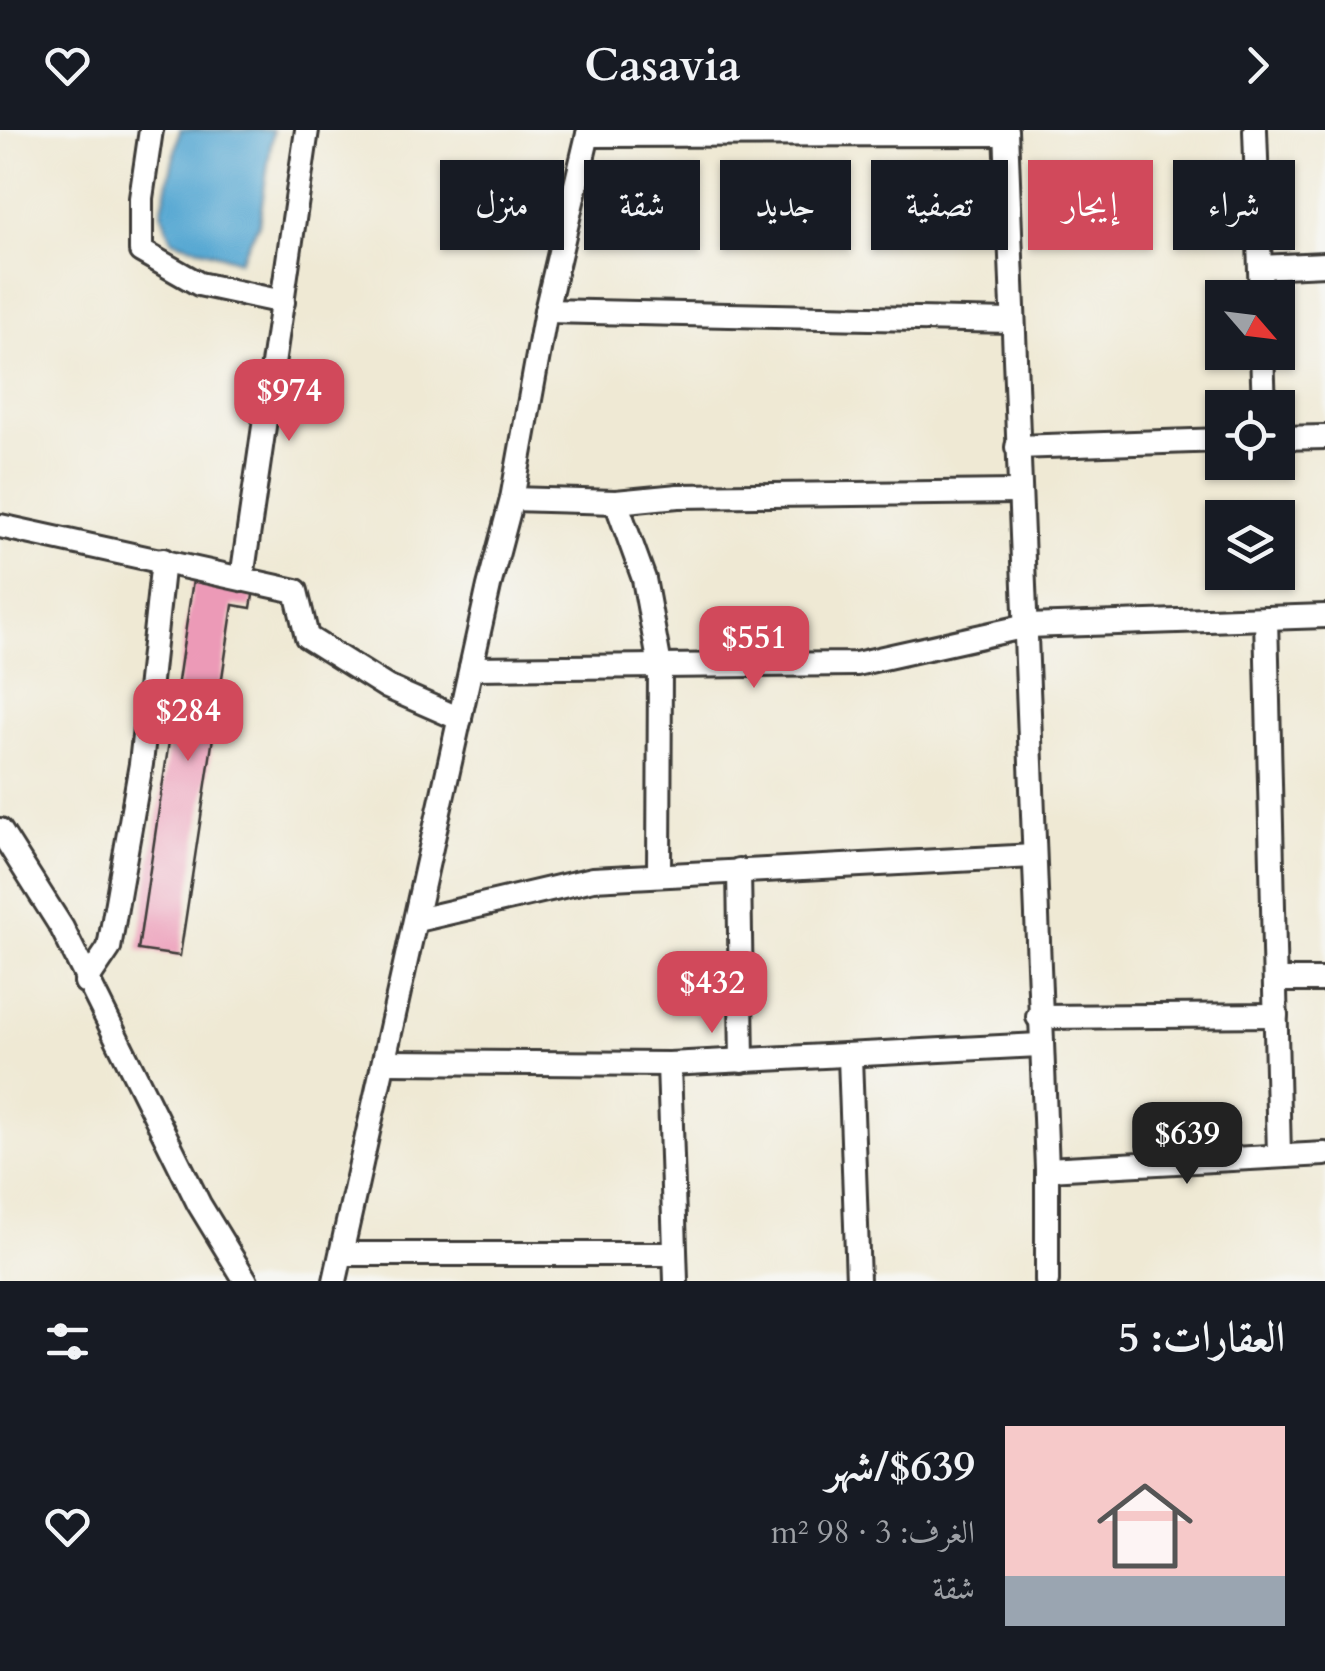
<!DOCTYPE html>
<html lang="ar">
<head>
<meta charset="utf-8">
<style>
  body { margin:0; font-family:Cardo,Amiri,serif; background:#20242c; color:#f1f3f6; direction:rtl; height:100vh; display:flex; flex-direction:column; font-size:38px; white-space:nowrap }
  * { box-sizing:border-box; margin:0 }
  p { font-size:32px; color:#9ea1a6 }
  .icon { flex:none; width:55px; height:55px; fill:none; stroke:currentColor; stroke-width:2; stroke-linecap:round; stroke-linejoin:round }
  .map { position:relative; height:1151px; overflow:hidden; direction:ltr }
  .panel { display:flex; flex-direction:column; background:#171b24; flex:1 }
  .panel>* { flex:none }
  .banner { position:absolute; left:30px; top:30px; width:1265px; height:90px; direction:rtl; display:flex; gap:20px }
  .needle { width:65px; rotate:118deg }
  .buttons { position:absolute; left:1205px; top:150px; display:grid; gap:20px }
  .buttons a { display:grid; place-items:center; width:90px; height:90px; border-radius:0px; background:#171b24; box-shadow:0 2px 8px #0004; font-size:50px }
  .price { position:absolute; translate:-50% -85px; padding:0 22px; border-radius:20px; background:#d1495b; color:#fff; font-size:32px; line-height:65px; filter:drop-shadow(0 2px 5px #0008) }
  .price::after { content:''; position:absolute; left:50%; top:60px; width:30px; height:22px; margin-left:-15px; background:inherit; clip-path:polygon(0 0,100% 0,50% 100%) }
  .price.current { background:#222; color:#fff }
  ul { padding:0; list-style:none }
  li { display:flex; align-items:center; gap:30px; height:250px; padding:0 40px }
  li span { display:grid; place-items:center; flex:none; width:280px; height:200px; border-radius:0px; color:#555 }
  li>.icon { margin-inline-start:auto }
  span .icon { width:120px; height:120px; fill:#fffc; stroke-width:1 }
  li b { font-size:42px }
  h2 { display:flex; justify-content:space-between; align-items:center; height:120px; padding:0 40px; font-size:42px }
  .pill { padding:0 35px; border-radius:0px; background:#171b24; box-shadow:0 2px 8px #0004; font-size:35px; line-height:90px }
  .pill.current { background:#d1495b; color:#fff }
  header { display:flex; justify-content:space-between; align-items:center; height:130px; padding:0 40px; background:#171b24; font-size:45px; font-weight:800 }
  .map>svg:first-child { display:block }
</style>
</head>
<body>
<header><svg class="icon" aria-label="forward" viewBox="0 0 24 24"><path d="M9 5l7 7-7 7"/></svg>Casavia<svg class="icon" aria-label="heart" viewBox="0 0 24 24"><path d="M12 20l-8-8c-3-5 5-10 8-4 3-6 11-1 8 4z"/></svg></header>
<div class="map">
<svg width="1325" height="1151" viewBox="0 0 1325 1151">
  <rect width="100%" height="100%" fill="#f6f6f2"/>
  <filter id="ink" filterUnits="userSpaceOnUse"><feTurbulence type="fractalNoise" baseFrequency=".01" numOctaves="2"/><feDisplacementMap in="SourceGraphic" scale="20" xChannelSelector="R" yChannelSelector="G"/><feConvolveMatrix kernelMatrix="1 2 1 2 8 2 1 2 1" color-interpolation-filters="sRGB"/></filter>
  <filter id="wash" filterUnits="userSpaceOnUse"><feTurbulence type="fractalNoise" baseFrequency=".0048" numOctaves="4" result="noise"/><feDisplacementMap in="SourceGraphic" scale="40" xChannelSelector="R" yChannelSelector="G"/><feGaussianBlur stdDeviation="2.25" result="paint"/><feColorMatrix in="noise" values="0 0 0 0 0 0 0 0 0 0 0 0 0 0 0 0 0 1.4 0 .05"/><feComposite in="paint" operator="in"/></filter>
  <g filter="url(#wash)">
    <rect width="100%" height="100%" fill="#efe9d4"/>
    <polygon fill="#58a9d3" stroke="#3a6278" stroke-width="2.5" points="180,0 273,0 259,94 239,131 172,110 161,82"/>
    <g id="blocks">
      <polygon fill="#ec9ab7" points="193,450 254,459 251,478 233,475 180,826 138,820"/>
    </g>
  </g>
  <g filter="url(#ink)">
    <use href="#blocks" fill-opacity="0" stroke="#3c3b38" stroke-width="2.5"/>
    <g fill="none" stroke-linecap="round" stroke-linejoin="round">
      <g stroke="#3c3b38" stroke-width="28">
        <g id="street">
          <polyline points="151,0 141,68 141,121 199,154 283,172"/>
          <polyline points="1006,0 1047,1039 1047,1151"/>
          <polyline points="1255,0 1261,168"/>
          <polyline points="588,5 1006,4"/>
          <polyline points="1260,137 1325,134"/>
          <polyline points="546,181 1012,191"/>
          <polyline points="1262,222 1264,278"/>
          <polyline points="1278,308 1325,307"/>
          <polyline points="1017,317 1222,310"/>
          <polyline points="512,369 616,372 678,366 1017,362"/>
          <polyline points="616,372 644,449 660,536 659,743"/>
          <polyline points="0,396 296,461 307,507 387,557 460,589"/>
          <polyline points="242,448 307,0"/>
          <polyline points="1266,488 1279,1025"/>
          <polyline points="471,538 856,534 1027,496 1325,486"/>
          <polyline points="0,700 62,798 199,1074 246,1151"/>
          <polyline points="739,740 742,931"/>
          <polyline points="417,790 593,749 1034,726"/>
          <polyline points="1275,850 1325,850"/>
          <polyline points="86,852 109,818 141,634 163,430"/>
          <polyline points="1038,887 1276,885"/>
          <polyline points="850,927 858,1151"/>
          <polyline points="386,932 669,934 1039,915"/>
          <polyline points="669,934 676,1151"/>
          <polyline points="1047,1039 1325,1024"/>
          <polyline points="342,1124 675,1124"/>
          <polyline points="335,1151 489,456 512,369 546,181 589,0"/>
        </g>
      </g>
      <use href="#street" stroke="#fff" stroke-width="22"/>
    </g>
  </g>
</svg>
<div class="buttons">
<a><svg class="needle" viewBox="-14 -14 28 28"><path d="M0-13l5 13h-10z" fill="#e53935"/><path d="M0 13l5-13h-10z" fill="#9ea1a6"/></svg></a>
<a><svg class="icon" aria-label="locate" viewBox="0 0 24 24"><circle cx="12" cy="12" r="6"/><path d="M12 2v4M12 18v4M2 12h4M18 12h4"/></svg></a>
<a><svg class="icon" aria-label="layers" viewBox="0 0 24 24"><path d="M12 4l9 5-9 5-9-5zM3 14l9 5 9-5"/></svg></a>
</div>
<b class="price" style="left:289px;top:314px">$974</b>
<b class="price" style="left:754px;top:561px">$551</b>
<b class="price" style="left:188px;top:634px">$284</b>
<b class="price" style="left:712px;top:906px">$432</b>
<b class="price current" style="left:1187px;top:1057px">$639</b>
<div class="banner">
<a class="pill">شراء</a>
<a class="pill current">إيجار</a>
<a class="pill">تصفية</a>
<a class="pill">جديد</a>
<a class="pill">شقة</a>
<a class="pill">منزل</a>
</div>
</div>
<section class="panel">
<h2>العقارات: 5<svg class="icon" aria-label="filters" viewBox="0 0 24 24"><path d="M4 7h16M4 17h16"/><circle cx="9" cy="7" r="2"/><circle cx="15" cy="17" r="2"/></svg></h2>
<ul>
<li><span style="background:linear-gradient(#f6c9c9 75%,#9aa5b1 0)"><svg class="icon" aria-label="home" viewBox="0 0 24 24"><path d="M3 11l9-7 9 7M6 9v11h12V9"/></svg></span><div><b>$639/شهر</b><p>الغرف: 3 · 98 m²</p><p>شقة</p></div><svg class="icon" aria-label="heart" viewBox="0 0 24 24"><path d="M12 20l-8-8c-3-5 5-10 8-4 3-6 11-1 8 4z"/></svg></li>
</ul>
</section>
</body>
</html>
